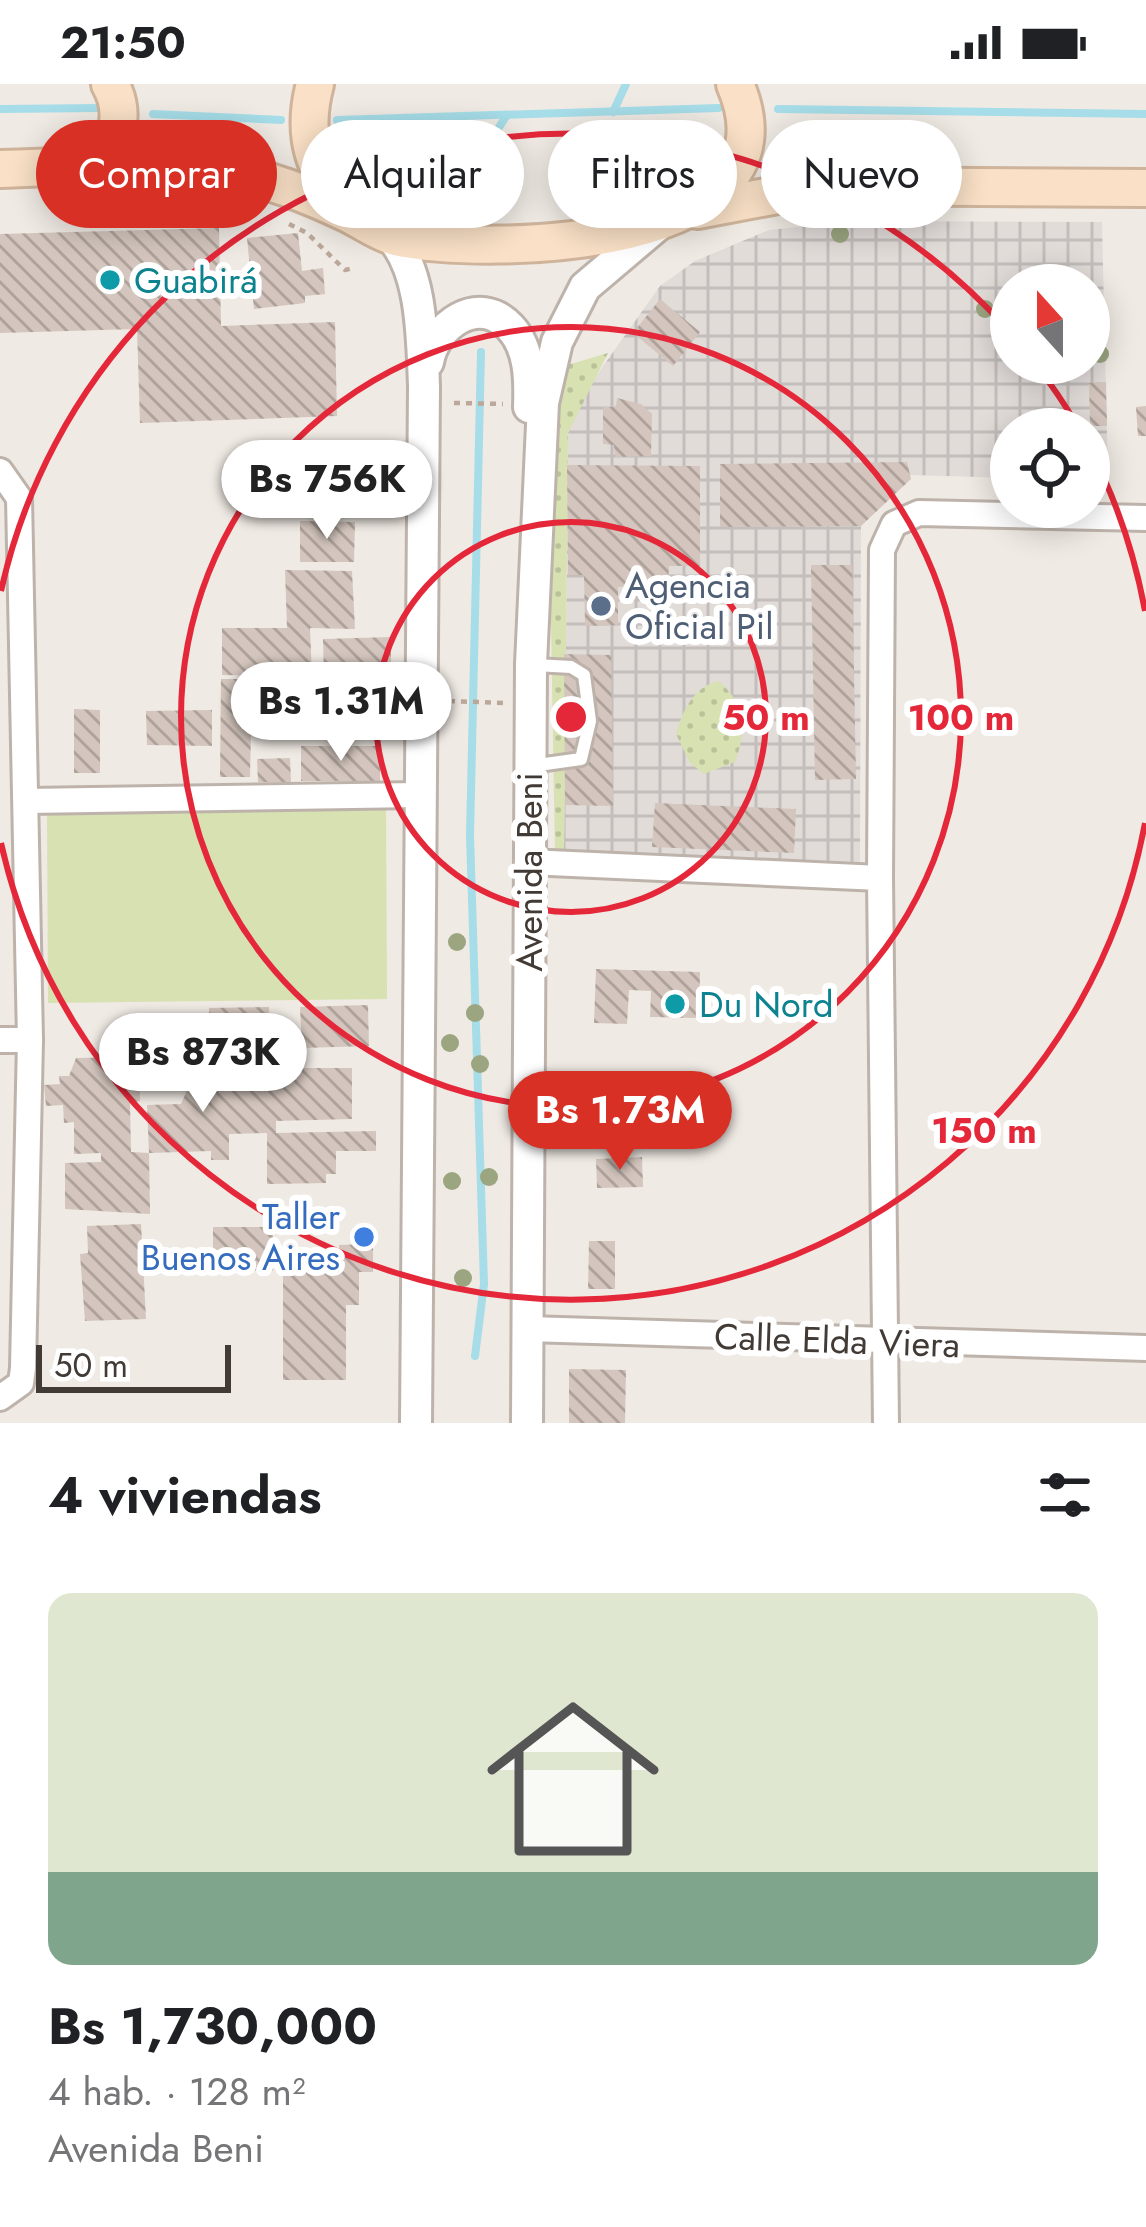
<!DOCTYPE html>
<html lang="es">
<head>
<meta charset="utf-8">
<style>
  body { margin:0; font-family:Jost,sans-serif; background:#f2f2f2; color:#202124; height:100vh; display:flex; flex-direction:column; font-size:45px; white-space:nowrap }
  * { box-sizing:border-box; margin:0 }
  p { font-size:39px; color:#757577 }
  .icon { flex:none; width:66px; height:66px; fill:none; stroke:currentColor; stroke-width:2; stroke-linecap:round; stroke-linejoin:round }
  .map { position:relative; height:1339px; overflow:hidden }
  .panel { display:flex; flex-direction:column; background:#fff; flex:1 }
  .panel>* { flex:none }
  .top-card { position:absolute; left:36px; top:36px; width:1074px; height:108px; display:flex; gap:24px }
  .needle { width:78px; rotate:339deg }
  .controls { position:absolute; left:990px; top:180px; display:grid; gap:24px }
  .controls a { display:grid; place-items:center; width:120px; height:120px; border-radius:50%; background:#fff; box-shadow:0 6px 30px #0003; font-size:60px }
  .scale { position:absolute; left:36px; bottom:30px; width:195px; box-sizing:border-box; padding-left:12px; border:6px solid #423a35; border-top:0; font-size:33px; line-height:42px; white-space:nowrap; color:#423a35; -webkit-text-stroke:9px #fff; paint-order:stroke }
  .price { position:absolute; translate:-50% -102px; padding:0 27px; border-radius:42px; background:#fff; color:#222; font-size:39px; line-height:78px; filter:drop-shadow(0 3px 6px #0008) }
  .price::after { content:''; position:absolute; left:50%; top:72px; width:36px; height:27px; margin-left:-18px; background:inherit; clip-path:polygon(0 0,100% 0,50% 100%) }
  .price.on { background:#d93025; color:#fff }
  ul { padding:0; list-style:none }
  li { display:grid; align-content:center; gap:24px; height:636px; padding:0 48px }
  li span { display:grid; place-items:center; height:372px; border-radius:24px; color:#555 }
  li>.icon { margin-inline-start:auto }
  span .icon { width:216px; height:216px; fill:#fffc; stroke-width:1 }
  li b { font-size:51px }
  h2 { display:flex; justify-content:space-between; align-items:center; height:144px; padding:0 48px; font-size:51px }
  .tag { padding:0 42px; border-radius:54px; background:#fff; box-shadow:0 6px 30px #0003; font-size:42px; line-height:108px }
  .tag.on { background:#d93025; color:#fff }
  .status { display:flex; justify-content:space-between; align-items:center; height:84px; padding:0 60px; background:#fff; direction:ltr }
  .status svg { height:33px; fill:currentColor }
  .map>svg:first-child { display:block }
</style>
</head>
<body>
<div class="status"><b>21:50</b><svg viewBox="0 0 49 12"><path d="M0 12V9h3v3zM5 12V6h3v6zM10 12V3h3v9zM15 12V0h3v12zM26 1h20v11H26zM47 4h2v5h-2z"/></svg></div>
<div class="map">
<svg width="1146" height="1339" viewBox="0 0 1146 1339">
  <defs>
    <pattern id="industrial-grid" width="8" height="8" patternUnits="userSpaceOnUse" patternTransform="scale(3)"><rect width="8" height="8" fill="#e2dcd9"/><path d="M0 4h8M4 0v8" fill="none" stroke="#c3bebb"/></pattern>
    <pattern id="grass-dots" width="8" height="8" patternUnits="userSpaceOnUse" patternTransform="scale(3)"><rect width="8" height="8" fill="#d7e1b1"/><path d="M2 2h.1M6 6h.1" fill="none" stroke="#bac299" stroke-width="1.8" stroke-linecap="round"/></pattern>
    <pattern id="building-back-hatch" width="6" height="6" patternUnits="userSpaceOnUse" patternTransform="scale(3)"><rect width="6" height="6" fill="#d4c6be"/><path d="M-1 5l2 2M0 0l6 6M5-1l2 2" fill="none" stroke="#aea29b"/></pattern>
  </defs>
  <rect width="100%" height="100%" fill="#f0eae4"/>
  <path fill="url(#industrial-grid)" fill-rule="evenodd" d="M852,137L1102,138L1108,397L1089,396V345H1011V394L911,391L861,442L860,781L564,765L568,349L584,309L660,202L695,177L769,146ZM1011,201H1089V279H1011Z"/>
  <g fill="url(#grass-dots)">
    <polygon points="608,269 568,349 564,775 555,773 548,360 564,282"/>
    <path d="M719,597C747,623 747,644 735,678L704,690L690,679L676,650C682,627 694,602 719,597Z"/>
  </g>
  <polygon fill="#d7e1b1" points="386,726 387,915 48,919 47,730"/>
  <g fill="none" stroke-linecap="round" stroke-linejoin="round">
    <g stroke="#a6dde8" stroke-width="8">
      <polyline points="0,25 100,24"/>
      <polyline points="778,25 1146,30"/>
      <polyline points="613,28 626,0"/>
      <polyline points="153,30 281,36"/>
      <polyline points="337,36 719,24"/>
      <polyline points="483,119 485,65 507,31"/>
      <polyline points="475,1272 484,1200 470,751 481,268"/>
    </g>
  </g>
  <g fill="url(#building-back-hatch)">
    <polygon points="219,144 221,242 335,238 337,332 140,339 137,245 0,249 0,150"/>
    <polygon points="298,149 302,187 323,184 325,210 305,212 305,219 254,225 247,154"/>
    <polygon points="660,215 700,248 673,282 633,249"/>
    <polygon points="1106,298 1107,342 1090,342 1089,299"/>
    <polygon points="617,314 641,320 652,330 651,372 615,373 614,361 603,360 603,323 616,323"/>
    <polygon points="1146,322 1146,352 1138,352 1136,323"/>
    <polygon points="907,378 911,395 861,442 720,443 720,380"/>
    <polygon points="567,381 700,382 700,482 669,482 668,502 618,503 618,541 585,542 584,491 568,491"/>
    <polygon points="289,397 372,398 373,433 289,432"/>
    <polygon points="300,437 355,438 354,478 300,478"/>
    <polygon points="811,481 852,481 856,695 815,696"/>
    <polygon points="285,486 352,487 355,545 310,544 312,593 222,591 222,544 287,544"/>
    <polygon points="391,553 391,592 324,594 323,555"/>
    <polygon points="564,570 611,571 613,722 565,721"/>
    <polygon points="221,595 247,595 247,632 268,631 268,597 364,596 364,647 251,647 250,693 220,693"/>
    <polygon points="74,625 100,626 100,689 74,689"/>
    <polygon points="212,626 212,662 147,661 146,627"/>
    <rect x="301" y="662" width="79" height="35"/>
    <polygon points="290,674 291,698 258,698 257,675"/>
    <polygon points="655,719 796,725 794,769 652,763"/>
    <polygon points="596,885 700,888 699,934 650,933 651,907 629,906 627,940 594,939"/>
    <polygon points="368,921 369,962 302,964 300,923"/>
    <polygon points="269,923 271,984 352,984 352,1035 276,1037 276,1049 376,1047 376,1067 336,1067 336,1090 326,1090 326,1099 267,1100 267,1049 229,1050 229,1076 211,1076 211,1067 149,1069 150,1130 65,1125 65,1079 101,1078 101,1069 74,1070 74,1038 64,1039 63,1021 46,1022 44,1001 60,1000 59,992 69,992 76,974 139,973 140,1017 130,1019 131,1068 149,1069 147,1021 181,1020 194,991 211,985 209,924"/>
    <polygon points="642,1073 643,1103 597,1104 596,1075"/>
    <polygon points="141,1140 146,1235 85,1237 80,1170 88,1169 87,1142"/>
    <rect x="213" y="1143" width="60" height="44"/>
    <polygon points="589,1157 615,1157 615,1205 588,1205"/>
    <polygon points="373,1160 373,1188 359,1188 359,1221 346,1221 346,1296 283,1296 283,1188 339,1188 339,1161"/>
    <polygon points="569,1285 626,1286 625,1339 569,1339"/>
  </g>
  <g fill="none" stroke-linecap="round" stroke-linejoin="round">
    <g stroke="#beb3ab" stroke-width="18">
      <polyline id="service" points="531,682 581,675 590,637 584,591 571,583 535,581"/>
    </g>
    <g stroke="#beb3ab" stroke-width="30">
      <g id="minor">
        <polyline points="0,387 19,414 30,956 23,1284 21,1299 0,1314"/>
        <polyline points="27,717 418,711"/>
        <polyline points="528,778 880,794"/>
        <polyline points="0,956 30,956"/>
        <polyline points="528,1245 1146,1264"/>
        <polyline points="886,1339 880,794 882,466 894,440 919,429 1146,434"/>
      </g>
    </g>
    <g stroke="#beb3ab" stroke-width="36">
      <g id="tertiary">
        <path d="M388,150C423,184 422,256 424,302L416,1339"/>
        <path d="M428,278C434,242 478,209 510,243C530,264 530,296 529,323"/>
        <polyline points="527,1339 531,580 543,319 557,258 585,203 657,142"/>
      </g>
    </g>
    <g stroke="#cfb49b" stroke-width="42">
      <g id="secondary">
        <path d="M315,0C301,52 314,88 348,128"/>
        <path d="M102,82C116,53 127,30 110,0"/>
        <path d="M0,85C74,83 154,76 228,88C271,96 307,110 347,129C364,137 379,149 396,153C488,172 808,167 735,0"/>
        <polyline points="697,126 825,102 1146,104"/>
      </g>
    </g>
    <g stroke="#bba89b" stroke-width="4.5" stroke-dasharray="6 6" stroke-linecap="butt">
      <polyline points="289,140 307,149 345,186 353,184"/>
      <polyline points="454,319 503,320"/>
      <polyline points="449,617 504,619"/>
    </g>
    <use href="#service" stroke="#fff" stroke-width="12"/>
    <use href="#minor" stroke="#fff" stroke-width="24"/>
    <use href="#tertiary" stroke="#fff" stroke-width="30"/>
    <use href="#secondary" stroke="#f9e0c6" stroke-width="36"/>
  </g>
  <g fill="#9ba580">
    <circle cx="791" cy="56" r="9"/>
    <circle cx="840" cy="150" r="9"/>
    <circle cx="985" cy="225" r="9"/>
    <circle cx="1100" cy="270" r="9"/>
    <circle cx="457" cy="858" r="9"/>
    <circle cx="475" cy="929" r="9"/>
    <circle cx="450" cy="959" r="9"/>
    <circle cx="480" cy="980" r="9"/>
    <circle cx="489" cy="1093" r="9"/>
    <circle cx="452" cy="1097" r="9"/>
    <circle cx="463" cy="1194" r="9"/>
  </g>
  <g fill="none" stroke="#e42839" stroke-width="6">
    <circle cx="571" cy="633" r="195"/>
    <circle cx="571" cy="633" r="390"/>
    <path d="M1145 739A584 584 0 0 1 1 759M1 507A584 584 0 0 1 1008 246M1037 282A584 584 0 0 1 1077 341M1089 363A584 584 0 0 1 1145 527"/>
  </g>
  <g fill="#0f9aa8" stroke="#fff" stroke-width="4.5">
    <circle cx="110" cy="196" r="12"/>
    <circle cx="675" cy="920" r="12"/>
  </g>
  <circle fill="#5c6f8a" stroke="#fff" stroke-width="4.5" cx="601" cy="522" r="12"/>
  <circle fill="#3f7fe0" stroke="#fff" stroke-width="4.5" cx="364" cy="1153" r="12"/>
  <g text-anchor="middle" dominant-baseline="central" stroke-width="12" stroke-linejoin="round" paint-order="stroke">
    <g font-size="36" fill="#0d838f" stroke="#fff" text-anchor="start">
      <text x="134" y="196">Guabirá</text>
      <text x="699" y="920">Du Nord</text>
    </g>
    <g font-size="36" fill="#4e5e75" stroke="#fff" text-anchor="start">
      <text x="625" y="501">Agencia<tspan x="625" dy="41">Oficial Pil</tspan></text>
    </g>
    <g font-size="36" fill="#423a35" stroke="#fff">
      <text transform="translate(529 788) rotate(-90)">Avenida Beni</text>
      <text transform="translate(837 1256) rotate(2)">Calle Elda Viera</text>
    </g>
    <g font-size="36" fill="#366cbe" stroke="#fff" text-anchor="end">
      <text x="340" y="1132">Taller<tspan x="340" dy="41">Buenos Aires</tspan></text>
    </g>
  </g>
  <circle cx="571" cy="633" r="18" fill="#e42839" stroke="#fff" stroke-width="6"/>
  <g font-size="36" text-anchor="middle" font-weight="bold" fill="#e42839" stroke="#fff" stroke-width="12" stroke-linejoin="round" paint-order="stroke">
    <text x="766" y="646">50 m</text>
    <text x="961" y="646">100 m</text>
    <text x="984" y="1059">150 m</text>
  </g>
</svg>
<div class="controls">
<a><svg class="needle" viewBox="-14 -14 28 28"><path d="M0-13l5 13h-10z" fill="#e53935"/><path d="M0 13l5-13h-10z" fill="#757577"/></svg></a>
<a><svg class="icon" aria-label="locate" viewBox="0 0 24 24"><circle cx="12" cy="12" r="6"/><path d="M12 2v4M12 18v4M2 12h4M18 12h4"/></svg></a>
</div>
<div class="scale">50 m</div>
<b class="price" style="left:327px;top:458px">Bs 756K</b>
<b class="price" style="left:341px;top:680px">Bs 1.31M</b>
<b class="price" style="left:203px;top:1031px">Bs 873K</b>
<b class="price on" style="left:620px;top:1089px">Bs 1.73M</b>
<div class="top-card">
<a class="tag on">Comprar</a>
<a class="tag">Alquilar</a>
<a class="tag">Filtros</a>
<a class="tag">Nuevo</a>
</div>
</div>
<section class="panel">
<h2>4 viviendas<svg class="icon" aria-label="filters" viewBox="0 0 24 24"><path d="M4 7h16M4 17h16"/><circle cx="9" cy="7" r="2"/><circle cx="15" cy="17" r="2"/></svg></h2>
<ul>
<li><span style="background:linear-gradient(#dfe7d0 75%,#7fa58c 0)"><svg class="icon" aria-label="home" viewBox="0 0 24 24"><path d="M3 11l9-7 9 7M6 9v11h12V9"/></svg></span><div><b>Bs 1,730,000</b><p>4 hab. · 128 m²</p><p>Avenida Beni</p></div></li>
</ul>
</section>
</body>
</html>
